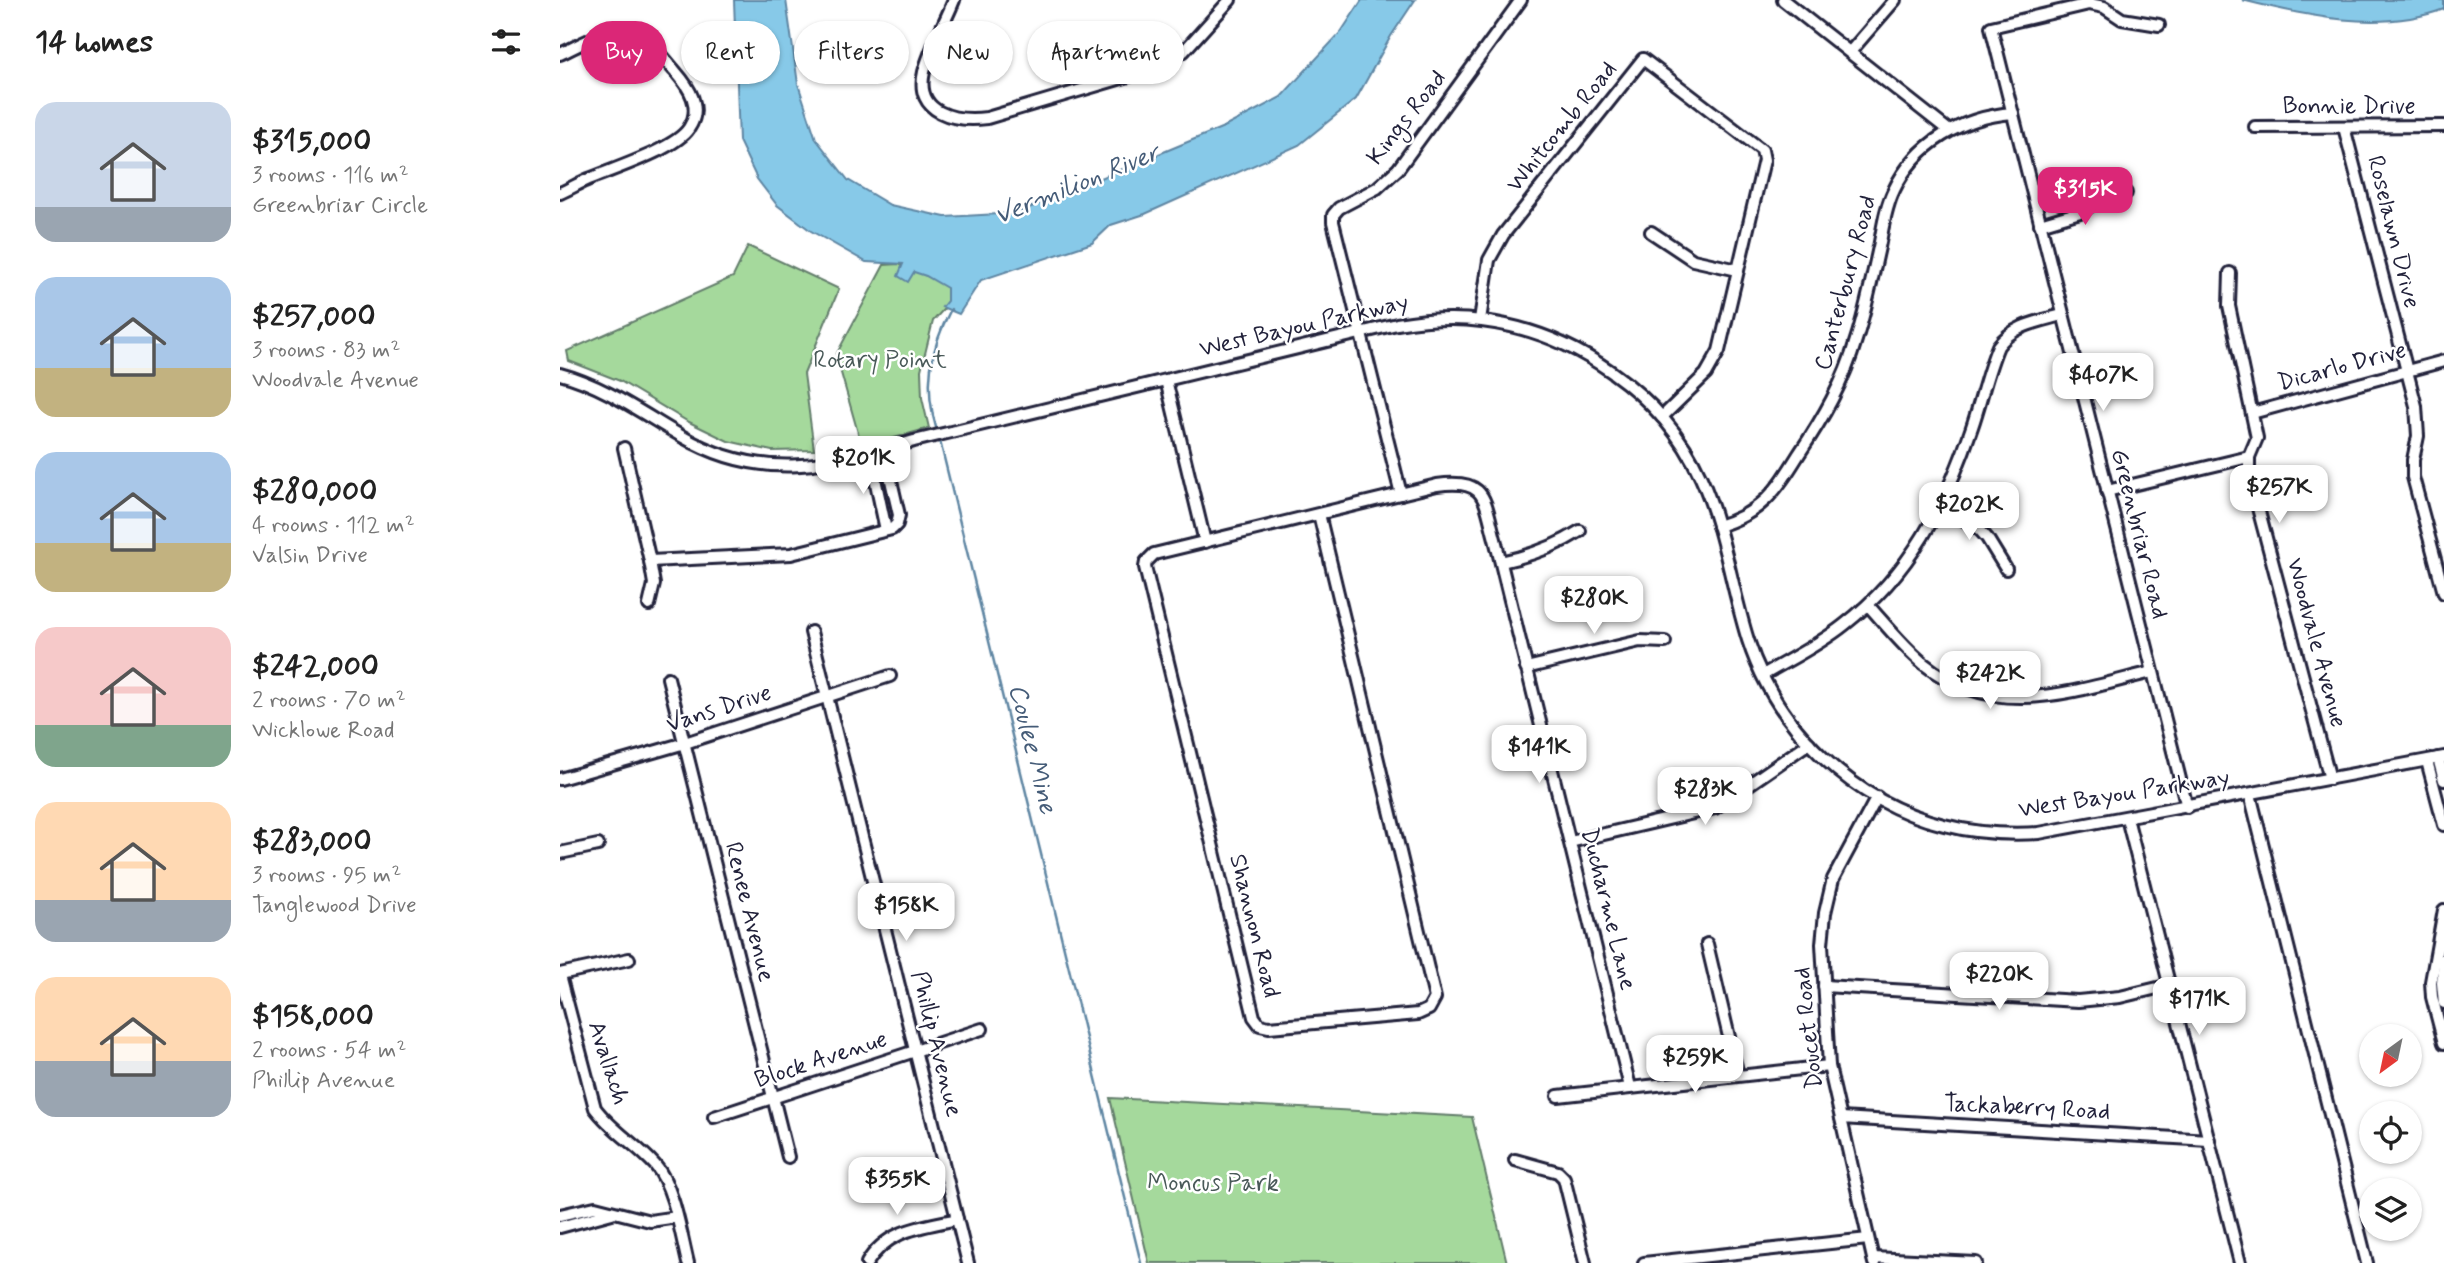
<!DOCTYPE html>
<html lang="en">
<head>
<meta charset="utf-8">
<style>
  body { margin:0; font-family:Mynerve,sans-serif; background:#f6f6f6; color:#222; height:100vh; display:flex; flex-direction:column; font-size:26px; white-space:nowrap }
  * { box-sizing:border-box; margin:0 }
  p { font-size:23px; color:#767676 }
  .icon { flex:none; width:38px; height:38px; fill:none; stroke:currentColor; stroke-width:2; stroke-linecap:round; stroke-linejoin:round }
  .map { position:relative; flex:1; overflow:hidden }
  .side { display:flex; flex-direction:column; background:#fff; width:560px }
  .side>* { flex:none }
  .hud { position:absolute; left:21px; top:21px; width:665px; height:63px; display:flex; gap:14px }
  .needle { width:46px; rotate:213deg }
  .buttons { position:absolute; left:1799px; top:1024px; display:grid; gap:14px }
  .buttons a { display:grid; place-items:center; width:63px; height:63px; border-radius:50%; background:#fff; box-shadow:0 2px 5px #0004; font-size:35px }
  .price { position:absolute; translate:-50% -60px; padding:0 16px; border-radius:14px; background:#fff; color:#222; font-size:23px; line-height:46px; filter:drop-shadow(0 2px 4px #0008) }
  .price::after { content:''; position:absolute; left:50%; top:42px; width:21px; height:16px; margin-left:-10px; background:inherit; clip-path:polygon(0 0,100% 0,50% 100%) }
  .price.selected { background:#db2777; color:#fff }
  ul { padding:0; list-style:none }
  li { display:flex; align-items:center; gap:21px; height:175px; padding:0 35px }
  li span { display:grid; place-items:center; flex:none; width:196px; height:140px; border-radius:21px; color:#555 }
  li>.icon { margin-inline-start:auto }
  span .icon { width:84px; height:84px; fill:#fffc; stroke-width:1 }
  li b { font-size:30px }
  h2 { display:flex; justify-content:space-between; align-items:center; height:84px; padding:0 35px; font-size:30px }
  .pill { padding:0 24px; border-radius:32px; background:#fff; box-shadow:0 2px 5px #0004; font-size:24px; line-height:63px }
  .pill.selected { background:#db2777; color:#fff }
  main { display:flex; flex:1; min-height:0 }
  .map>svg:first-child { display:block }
</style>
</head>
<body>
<main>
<section class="side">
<h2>14 homes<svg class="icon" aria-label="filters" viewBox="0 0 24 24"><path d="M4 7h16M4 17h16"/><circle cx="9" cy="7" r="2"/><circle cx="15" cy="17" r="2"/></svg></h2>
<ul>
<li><span style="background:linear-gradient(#c9d6e8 75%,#9aa5b1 0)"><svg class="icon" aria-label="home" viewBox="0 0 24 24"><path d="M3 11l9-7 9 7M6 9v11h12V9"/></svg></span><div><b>$315,000</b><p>3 rooms · 116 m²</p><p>Greenbriar Circle</p></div></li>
<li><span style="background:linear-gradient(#a9c7e8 65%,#c2b280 0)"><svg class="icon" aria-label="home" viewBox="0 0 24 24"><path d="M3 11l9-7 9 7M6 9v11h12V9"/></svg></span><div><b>$257,000</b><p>3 rooms · 83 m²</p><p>Woodvale Avenue</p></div></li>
<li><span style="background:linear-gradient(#a9c7e8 65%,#c2b280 0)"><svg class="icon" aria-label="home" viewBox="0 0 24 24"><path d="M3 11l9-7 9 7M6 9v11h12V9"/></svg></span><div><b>$280,000</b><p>4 rooms · 112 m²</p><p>Valsin Drive</p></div></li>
<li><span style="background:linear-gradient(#f6c9c9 70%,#7fa58c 0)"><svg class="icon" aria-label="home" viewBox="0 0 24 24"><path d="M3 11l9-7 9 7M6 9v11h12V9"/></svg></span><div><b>$242,000</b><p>2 rooms · 70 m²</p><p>Wicklowe Road</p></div></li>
<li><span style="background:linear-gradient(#ffd9b3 70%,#9aa5b1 0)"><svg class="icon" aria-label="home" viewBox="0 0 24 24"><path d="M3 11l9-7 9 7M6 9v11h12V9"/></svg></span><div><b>$283,000</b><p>3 rooms · 95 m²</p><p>Tanglewood Drive</p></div></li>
<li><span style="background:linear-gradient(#ffd9b3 60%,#9aa5b1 0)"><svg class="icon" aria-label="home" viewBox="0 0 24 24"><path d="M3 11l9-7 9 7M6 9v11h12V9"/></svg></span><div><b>$158,000</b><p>2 rooms · 54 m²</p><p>Phillip Avenue</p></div></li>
</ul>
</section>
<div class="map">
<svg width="1884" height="1263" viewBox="0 0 1884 1263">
  <rect width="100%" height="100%" fill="#fff"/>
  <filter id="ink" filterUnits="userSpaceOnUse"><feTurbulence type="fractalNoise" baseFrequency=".0143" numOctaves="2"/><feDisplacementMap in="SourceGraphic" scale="14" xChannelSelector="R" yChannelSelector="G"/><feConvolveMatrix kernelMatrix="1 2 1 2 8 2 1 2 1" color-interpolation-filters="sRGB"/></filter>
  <g filter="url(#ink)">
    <g fill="#a5d99c" stroke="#647e6c" stroke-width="2">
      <polygon points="188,246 279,289 244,374 254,450 212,451 168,441 127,421 60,381 9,361 7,351 173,277"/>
      <polygon points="339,264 390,286 390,302 373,321 361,370 362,398 369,428 302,447 276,355 324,265"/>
      <polygon points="550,1098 912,1117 947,1263 589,1263"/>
    </g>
    <g fill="#87c9e8" stroke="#5f86a3" stroke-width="2">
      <polygon points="174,0 226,0 238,84 256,139 288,180 330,205 385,217 457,213 666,126 721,97 781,32 802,0 855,0 831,36 796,99 739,145 585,214 551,225 532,243 421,280 399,314 382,307 387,301 387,288 366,276 354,272 348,282 338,276 343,264 306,262 251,231 217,205 197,179 179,141"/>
      <path d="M1682,0H1884V9C1820,33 1746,16 1682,0Z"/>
    </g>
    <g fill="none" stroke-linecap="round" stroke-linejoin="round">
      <g stroke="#5f86a3" stroke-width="2.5">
        <path d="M377,431C363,387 370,349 391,309"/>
        <polyline points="379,437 581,1263"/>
      </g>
      <g stroke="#22223b" stroke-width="16">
        <g id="minor">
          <path d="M394,0C385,23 370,48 364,72C354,114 396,122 427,118L599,67L624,51L670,0"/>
          <polyline points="1223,0 1388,130"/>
          <polyline points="1599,25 1562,19 1544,7 1529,4 1431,27 1627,807"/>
          <polyline points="1290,52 1335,0"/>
          <path d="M0,54C18,46 40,32 60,32C88,33 99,53 115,71C129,87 143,107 129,128C116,149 53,169 29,179C19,183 10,189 0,193"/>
          <polyline points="1695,127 1884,126"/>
          <polyline points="1784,127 1856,406 1858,436 1853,460 1853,477 1884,593"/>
          <polyline points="1480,224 1520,212 1552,192 1566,193"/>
          <polyline points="1091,232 1133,260 1178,270"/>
          <polyline points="1670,273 1669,306 1697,438 1689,457 1689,474 1770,779"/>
          <polyline points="920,320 929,260 943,235 1083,59 1202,150 1204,160 1159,351 1146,374 1102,417"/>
          <path d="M0,374C45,386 83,414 123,437C202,483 272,465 354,441L837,324C865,319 894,317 922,321C1013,332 1103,393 1141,478C1164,529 1171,586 1188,640C1216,728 1294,803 1384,825C1415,833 1447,835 1479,833L1884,757"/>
          <polyline points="606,380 645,542"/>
          <polyline points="1692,413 1884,361"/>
          <polyline points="64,448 90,561 94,584 89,605"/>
          <polyline points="310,455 326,530"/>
          <polyline points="1547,491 1689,457"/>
          <polyline points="841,494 773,222 773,215 779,208 817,188 838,169 961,0"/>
          <polyline points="1382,506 1419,529 1427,538 1446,569"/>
          <path d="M759,514L875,998L869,1009L858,1014L709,1027L700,1025L694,1017L585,567L586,562L594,554L877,485C927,478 924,499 935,539L1070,1087"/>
          <path d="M1158,526C1202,513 1216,491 1239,454C1263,418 1284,382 1296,340C1306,310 1312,278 1319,247C1323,228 1325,208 1334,190C1356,143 1402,117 1453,113"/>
          <polyline points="90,561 231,554 332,529 337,524 339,515 324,450"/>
          <path d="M941,562C970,556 995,547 1020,531"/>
          <path d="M1308,605C1326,625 1343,647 1364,664C1435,721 1514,691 1592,672"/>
          <polyline points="251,632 408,1263"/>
          <polyline points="966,668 1080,641 1105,642"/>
          <path d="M1203,675C1230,659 1259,645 1284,625C1350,574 1386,505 1412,427C1421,401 1427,372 1438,346C1454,325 1477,322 1502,315"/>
          <polyline points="108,678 228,1157"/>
          <polyline points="1878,758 1884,780"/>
          <polyline points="1867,761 1884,825"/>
          <polyline points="0,779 125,743 330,676"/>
          <polyline points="1690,794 1807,1263"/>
          <polyline points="1567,818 1680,1263"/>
          <polyline points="1010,842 1155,808 1249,743"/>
          <polyline points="0,853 38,845"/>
          <polyline points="1884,910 1871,982 1872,997 1884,1043"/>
          <polyline points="1147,944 1178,1075"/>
          <polyline points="1884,959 1882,983 1884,1003"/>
          <polyline points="0,974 69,959"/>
          <path d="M0,975L35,1108C52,1131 76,1144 95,1165C114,1186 121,1235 128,1263"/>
          <polyline points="1264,986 1518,1001 1560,997 1610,985"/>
          <polyline points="998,1096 1269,1066"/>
          <polyline points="154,1117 422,1029"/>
          <polyline points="1281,1118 1649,1140"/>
          <polyline points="955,1160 998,1172 1004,1178 1025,1263"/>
          <polyline points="0,1215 35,1207 90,1221 117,1217"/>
          <polyline points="0,1227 52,1213"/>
          <polyline points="1313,1258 1416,1263"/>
          <path d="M307,1263C327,1229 363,1227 397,1219"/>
          <polyline points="1084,1263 1308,1239"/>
          <polyline points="1314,1263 1269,1066 1262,944 1265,913 1273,879 1317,797"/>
        </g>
      </g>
      <use href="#minor" stroke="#fff" stroke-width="10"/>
    </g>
  </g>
  <g text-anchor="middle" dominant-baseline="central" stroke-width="5" stroke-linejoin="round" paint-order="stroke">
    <g font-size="24" fill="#22223b" stroke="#fff">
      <text x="1789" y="106">Bonnie Drive</text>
      <text transform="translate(847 118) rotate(-52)">Kings Road</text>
      <text transform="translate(1002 127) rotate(-51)">Whitcomb Road</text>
      <text transform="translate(1833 232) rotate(76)">Roselawn Drive</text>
      <text transform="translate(1286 283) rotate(-75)">Canterbury Road</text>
      <text transform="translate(744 326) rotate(-13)">West Bayou Parkway</text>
      <text transform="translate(1782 367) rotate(-15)">Dicarlo Drive</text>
      <text transform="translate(1579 534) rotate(76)">Greenbriar Road</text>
      <text transform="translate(1756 643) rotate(75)">Woodvale Avenue</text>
      <text transform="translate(159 709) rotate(-18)">Vans Drive</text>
      <text transform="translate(1564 794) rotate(-9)">West Bayou Parkway</text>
      <text transform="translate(1048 909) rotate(76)">Ducharme Lane</text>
      <text transform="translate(189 912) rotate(76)">Renee Avenue</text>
      <text transform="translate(694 926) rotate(76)">Shannon Road</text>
      <text transform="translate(1249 1028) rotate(-96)">Doucet Road</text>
      <text transform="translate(376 1044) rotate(76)">Phillip Avenue</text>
      <text transform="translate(261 1060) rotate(-18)">Block Avenue</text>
      <text transform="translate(48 1063) rotate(72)">Avallach</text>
      <text transform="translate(1467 1108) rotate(3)">Tackaberry Road</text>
    </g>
    <g font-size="24" fill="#495958" stroke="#fff">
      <text x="320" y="360">Rotary Point</text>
      <text x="653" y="1183">Moncus Park</text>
    </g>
    <g font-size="26" font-style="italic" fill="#455c78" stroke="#fff">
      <text transform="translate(517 185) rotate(-22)">Vermilion River</text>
      <text transform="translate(472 749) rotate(76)">Coulee Mine</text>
    </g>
  </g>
</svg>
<div class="buttons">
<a><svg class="needle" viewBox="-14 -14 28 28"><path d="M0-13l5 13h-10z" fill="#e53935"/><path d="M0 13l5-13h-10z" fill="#767676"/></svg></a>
<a><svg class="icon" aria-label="locate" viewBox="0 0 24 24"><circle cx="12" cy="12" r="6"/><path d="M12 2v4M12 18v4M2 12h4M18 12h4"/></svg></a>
<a><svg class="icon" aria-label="layers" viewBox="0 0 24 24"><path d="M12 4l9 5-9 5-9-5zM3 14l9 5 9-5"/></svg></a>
</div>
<b class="price selected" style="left:1525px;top:227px">$315K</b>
<b class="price" style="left:1543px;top:413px">$407K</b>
<b class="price" style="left:303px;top:496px">$201K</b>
<b class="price" style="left:1719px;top:525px">$257K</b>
<b class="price" style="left:1409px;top:542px">$202K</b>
<b class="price" style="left:1034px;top:636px">$280K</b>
<b class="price" style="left:1430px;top:711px">$242K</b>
<b class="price" style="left:979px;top:785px">$141K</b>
<b class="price" style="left:1145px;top:827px">$283K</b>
<b class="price" style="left:346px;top:943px">$158K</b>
<b class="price" style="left:1439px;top:1012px">$220K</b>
<b class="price" style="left:1639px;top:1037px">$171K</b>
<b class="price" style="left:1135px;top:1095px">$259K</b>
<b class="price" style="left:337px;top:1217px">$355K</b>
<div class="hud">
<a class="pill selected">Buy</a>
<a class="pill">Rent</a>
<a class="pill">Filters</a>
<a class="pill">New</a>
<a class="pill">Apartment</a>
</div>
</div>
</main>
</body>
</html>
